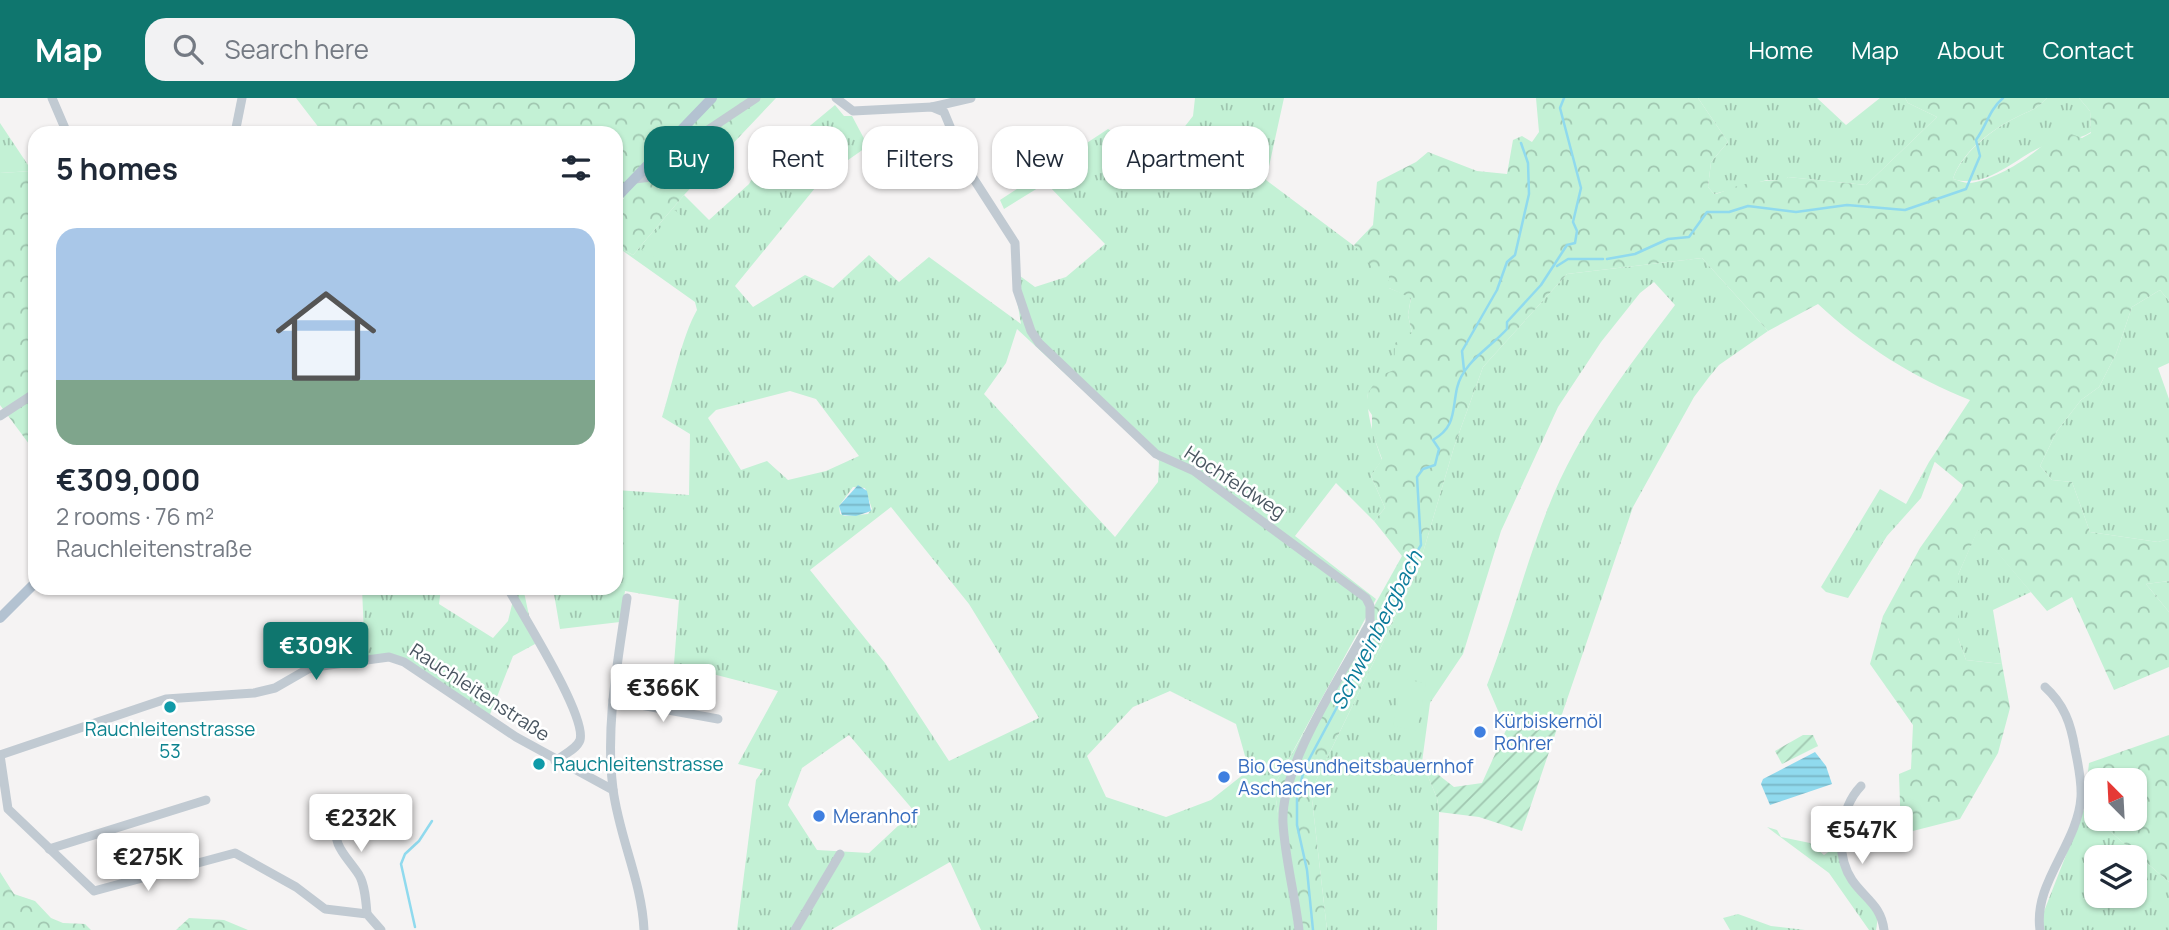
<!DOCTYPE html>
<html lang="en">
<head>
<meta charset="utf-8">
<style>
  body { margin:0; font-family:Manrope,sans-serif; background:#f2f2f3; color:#1f2937; height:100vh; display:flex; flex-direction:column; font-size:26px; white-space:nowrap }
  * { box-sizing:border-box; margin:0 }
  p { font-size:23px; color:#747a83 }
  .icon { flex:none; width:38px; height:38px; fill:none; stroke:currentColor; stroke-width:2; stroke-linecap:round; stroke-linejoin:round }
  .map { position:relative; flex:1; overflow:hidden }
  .side { position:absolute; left:28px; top:28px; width:595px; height:469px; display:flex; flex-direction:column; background:#fff; border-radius:21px; box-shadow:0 2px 5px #0004 }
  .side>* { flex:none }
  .banner { position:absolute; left:644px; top:28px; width:665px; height:63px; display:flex; gap:14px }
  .needle { width:46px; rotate:336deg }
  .fabs { position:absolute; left:2084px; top:670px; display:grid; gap:14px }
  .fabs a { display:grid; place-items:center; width:63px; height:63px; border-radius:14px; background:#fff; box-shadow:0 2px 5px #0004; font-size:35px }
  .price { position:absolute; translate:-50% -60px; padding:0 16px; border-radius:7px; background:#fff; color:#222; font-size:23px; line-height:46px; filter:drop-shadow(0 2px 4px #0008) }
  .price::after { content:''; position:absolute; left:50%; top:42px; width:21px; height:16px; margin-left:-10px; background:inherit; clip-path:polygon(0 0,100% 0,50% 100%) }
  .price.current { background:#0f766e; color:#fff }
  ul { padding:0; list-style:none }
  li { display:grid; align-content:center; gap:14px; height:371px; padding:0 28px }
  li+li { border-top:2px solid #e0e1e3 }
  li span { display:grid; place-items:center; height:217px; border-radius:21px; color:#555 }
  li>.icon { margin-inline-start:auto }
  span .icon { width:126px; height:126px; fill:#fffc; stroke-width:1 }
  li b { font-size:30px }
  h2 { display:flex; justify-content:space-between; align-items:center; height:84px; padding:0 28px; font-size:30px }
  .pill { padding:0 24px; border-radius:21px; background:#fff; box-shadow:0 2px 5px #0004; font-size:24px; line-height:63px }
  .pill.current { background:#0f766e; color:#fff }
  header { display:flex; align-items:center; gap:42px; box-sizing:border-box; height:98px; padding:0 35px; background:#0f766e; color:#fff }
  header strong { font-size:33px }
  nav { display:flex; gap:38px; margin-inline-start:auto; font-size:24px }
  .search { width:490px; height:63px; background:#f2f2f3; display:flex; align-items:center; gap:18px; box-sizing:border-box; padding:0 24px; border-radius:21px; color:#747a83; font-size:26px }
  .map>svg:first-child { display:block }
</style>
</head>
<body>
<header>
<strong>Map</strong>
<div class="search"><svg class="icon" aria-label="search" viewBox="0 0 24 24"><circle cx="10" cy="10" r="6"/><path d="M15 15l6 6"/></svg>Search here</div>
<nav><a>Home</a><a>Map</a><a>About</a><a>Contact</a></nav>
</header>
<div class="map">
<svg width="2169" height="832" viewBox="0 0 2169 832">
  <defs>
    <pattern id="grass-tufts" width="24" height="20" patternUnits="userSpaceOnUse" patternTransform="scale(1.75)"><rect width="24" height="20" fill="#c3f1d5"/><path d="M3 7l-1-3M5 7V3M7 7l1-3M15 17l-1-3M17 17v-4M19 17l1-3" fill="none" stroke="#a0c6b0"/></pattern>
    <pattern id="forest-crowns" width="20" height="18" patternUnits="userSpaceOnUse" patternTransform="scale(1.75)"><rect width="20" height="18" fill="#c3f1d5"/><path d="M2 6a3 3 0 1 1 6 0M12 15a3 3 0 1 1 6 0" fill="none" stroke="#a0c6b0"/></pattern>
    <pattern id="garden-furrows" width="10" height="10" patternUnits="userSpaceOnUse" patternTransform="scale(1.75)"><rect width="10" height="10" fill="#c3f1d5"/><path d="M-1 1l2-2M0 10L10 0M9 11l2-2" fill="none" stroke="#a0c6b0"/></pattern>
    <pattern id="water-rules" width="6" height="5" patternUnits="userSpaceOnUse" patternTransform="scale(1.75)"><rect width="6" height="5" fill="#90daee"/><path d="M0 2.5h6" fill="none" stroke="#78b4c4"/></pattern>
  </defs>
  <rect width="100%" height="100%" fill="#f5f3f3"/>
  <g fill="url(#grass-tufts)" fill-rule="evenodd">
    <path d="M1195,0H1284L1266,82L1389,174V190L1411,199L1408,217L1412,235L1394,272L1368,295C1365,313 1375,343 1382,362L1371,378L1385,410L1374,423L1336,385L1295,438L1376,501L1274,688L1295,832H981L950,764L831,832H737L756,682L763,672L738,666L778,593L674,566L679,502L625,493L620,524L560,531L553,490H616V392L689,397L690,336L662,319C672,288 682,238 697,212L695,204L616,148L633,157L684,97L709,122L749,86L757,72L835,7L844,18H852L868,48L824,79L735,188L753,209L805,177L833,190L869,157L899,184L929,159L1021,226L1012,172L1035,189L1066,179L1105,146L1046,85L1004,111L1000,102L1108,31L1157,64L1193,18ZM1017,231L1159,363L1158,384L1115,439L984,296L1006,265ZM790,293L816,301L859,358L826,373L788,382L767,363L741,372L708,320L716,312ZM853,389L865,390L872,411L868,416L845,418L840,416L839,408ZM891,409L969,506L1039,620L949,663L885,565L810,472ZM1170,593L1236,626L1249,672L1211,702L1166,719L1106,699L1087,658L1133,609ZM849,637L914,713L869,755L817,752L788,707L802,670Z"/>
    <polygon points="1698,0 1817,0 1846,27 1880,0 1905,0 1908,5 1937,19 1866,87 1788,79 1786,82 1767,82 1714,96 1708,89 1711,64 1728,44"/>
    <path d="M2047,0H2079L2090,13L2091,34C2077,43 2063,41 2048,46C2016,58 1989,92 1953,81C1960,57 1992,31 2015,20C2027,14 2038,11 2047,0Z"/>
    <polygon points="0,25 32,73 0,75"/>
    <path d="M1702,160L1768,233L1719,267L1709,279L1694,299L1633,409L1560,622H1502L1487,587C1510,529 1525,468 1548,410C1578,334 1626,272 1675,207L1654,184L1640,195L1601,244L1558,309L1501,433L1463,556L1430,605L1422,664L1437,700L1439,714L1437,832H1327L1311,693L1417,475L1454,349L1483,269L1567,176Z"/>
    <polygon points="2160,192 2169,203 2169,265 2158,270 2169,301 2169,441 2158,444 2090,434 2072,384 2052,382 2040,368 2057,333 2081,302 2099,289 2116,256 2132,209"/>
    <polygon points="1935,363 1921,400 1887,438 1848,500 1826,494 1821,489 1880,391 1906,406 1929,364"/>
    <polygon points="1978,431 2031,494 1993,512 2002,566 1966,562 1958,540 1958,477"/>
    <polygon points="2169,483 2169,514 2146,486"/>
    <polygon points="362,490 395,493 396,490 441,490 439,506 493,540 508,523 516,490 535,490 524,494 535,546 513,558 489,619 405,560 365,561"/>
    <path d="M2084,711L2169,784V832H2043L2041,821ZM2096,760H2135V798H2096Z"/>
    <path d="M1767,729L1777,732L1781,739L1810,745L1824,757L1837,748C1845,794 1857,786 1878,819L1876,832H1869L1829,775Z"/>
    <polygon points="1738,816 1771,828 1805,832 1730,832 1723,820"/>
  </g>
  <g fill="url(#forest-crowns)" fill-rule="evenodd">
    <polygon points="296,0 776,0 684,97 633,157 616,148 616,109 624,100 616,95 616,35 323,35"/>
    <path d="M1536,0H1698L1728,44L1711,64L1708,89L1714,96C1723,95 1726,91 1734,89C1751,84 1768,82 1785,82L1788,79L1866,87L1937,19L1908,5L1905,0H2047C2038,11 2027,14 2015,20C1992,31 1960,56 1953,81C1958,82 1964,85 1969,85C1996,83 2044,52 2058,31L2082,40L2091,35L2090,13L2079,0H2169V203L2160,192L2132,209L2116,256L2099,289L2081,302L2057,333L2040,368L2052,382L2072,384L2090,434L2158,444L2169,441V483L2146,486L2169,514V569L2114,592L2072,499L2047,513L1978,432L1958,477V540L1966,562L2002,566L2010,610L1998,655L1960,721L1901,736L1899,676L1911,671L1913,627L1870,566L1883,518L1920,450L1961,392L1963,387L1935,364H1929L1970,302C1914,280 1862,247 1818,206L1768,233L1702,160L1567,176L1483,269L1454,349L1417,475L1311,693L1327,832H1295L1274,688L1402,458L1374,423L1385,410L1371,378L1382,361L1372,334V317L1366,308L1368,295L1379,278L1394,272L1395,245L1412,235L1408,217L1411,200L1389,190V174L1373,170L1354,147L1373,127L1377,84L1416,64L1428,54L1477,73L1507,76L1513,42L1522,38L1532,44L1539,34Z"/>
    <polygon points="32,73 35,77 35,354 0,307 0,75"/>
    <path d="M2169,637V784L2084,711L2089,665ZM2096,682H2135V721H2096Z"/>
    <polygon points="0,774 14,796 35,803 51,820 63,825 85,826 91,832 0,832"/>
    <polygon points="189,820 224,822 248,832 176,832"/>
  </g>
  <g fill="url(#garden-furrows)">
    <polygon points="1517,621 1560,622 1522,733 1479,719 1439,714 1437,700 1422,664 1454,689 1482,685 1506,632 1502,622"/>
    <polygon points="1803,637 1813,637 1818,648 1782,666 1775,653"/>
  </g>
  <g fill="#c3f1d5">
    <polygon points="675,112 692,128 661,163 642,152"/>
    <polygon points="1402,581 1426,585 1417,633 1393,628"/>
  </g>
  <g fill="url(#water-rules)">
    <polygon points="858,387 867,393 871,413 856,418 842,417 839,408"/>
    <polygon points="1815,654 1826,668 1832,686 1770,707 1761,686 1763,681"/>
  </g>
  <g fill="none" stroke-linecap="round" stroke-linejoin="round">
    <g stroke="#90daee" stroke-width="2.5">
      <path d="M1607,161L1635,156L1668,141L1689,139L1707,114H1729L1748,108L1796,114L1847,107L1905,112L1966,91L1980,58L1976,42C1987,27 1989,12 2003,0"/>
      <polyline points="1557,168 1568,161 1603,161"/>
      <polyline points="1464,272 1462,253 1497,192 1507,164 1515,157 1529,96 1528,65 1521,45"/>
      <polyline points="415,829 401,766 405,756 419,743 432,723"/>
      <path d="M1313,832L1307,772L1297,727V698L1305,669L1360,566L1394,493L1421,447L1417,379L1423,371L1435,367L1439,351L1433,342C1456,329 1452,313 1457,290C1463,264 1490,250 1507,231V224L1541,187L1567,147L1575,145L1577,133L1573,124L1581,90L1560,10L1564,0"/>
    </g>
    <g stroke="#c1cad2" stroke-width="9">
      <polyline points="52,0 67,35"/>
      <path d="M836,0L853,13L932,9L944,14L968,72L1015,145L1017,192L1031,233L1039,245L1156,356L1194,373L1366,500L1370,508V525C1342,577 1280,668 1283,725C1285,761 1295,797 1299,832"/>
      <polyline points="932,9 971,0"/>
      <polyline points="235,35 242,0"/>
      <polyline points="635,81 651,79 696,40 756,0"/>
      <polyline points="0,318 35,295"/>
      <path d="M508,490C522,516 587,618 580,642C577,651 563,657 555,663"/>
      <path d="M627,500C618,563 605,628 613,691C619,739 642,784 644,832"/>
      <polyline points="613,602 718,621"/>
      <polyline points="0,657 166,601 254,595 275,590 308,571 322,568 389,559 404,564 516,639 613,692"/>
      <polyline points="0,657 8,711 94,793 235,755 296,789 325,811 367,816 381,832"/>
      <path d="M1861,688C1840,710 1834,755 1852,782C1865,801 1881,807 1884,832"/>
      <polyline points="49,751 206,702"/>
      <path d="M367,816C366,804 365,787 359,777C346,757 331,748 337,722L375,701"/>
      <polyline points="795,832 840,756"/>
      <path d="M2040,832C2033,785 2078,746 2081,699C2082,683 2078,666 2075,651C2071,626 2064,606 2045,589"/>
    </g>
    <g stroke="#b3c2d1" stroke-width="10">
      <polyline points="616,100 712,0"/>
      <polyline points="0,520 35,485"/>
    </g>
  </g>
  <g fill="#0f9aa8" stroke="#fff" stroke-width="2.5">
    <circle cx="170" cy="609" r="7"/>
    <circle cx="539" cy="666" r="7"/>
  </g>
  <g fill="#3f7fe0" stroke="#fff" stroke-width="2.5">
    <circle cx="1480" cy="634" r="7"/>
    <circle cx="1224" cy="679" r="7"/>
    <circle cx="819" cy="718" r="7"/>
  </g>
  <g text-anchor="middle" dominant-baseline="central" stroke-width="5" stroke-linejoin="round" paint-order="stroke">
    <g font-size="19" fill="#4a5661" stroke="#fff">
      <text transform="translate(1235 384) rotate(33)">Hochfeldweg</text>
      <text transform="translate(480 594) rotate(33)">Rauchleitenstraße</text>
    </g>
    <g font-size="19" fill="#366cbe" stroke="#fff" text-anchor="start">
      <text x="1494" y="623">Kürbiskernöl<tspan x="1494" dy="22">Rohrer</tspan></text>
      <text x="1238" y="668">Bio Gesundheitsbauernhof<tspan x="1238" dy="22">Aschacher</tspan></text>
      <text x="833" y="718">Meranhof</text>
    </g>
    <g font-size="19" fill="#0d838f" stroke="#fff">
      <text x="170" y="631">Rauchleitenstrasse<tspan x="170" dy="22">53</tspan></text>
      <text x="553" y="666" text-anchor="start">Rauchleitenstrasse</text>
    </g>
    <g font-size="21" font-style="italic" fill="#0c7c9b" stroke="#fff">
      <text transform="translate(1376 532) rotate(-63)">Schweinbergbach</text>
    </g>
  </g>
</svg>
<div class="fabs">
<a><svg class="needle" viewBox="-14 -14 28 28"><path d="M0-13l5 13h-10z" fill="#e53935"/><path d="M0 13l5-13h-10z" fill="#747a83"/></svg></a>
<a><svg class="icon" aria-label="layers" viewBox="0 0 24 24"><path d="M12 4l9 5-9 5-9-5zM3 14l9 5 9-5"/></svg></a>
</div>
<b class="price current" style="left:316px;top:584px">€309K</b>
<b class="price" style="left:663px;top:626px">€366K</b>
<b class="price" style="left:361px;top:756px">€232K</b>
<b class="price" style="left:1862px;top:768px">€547K</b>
<b class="price" style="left:148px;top:795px">€275K</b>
<div class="banner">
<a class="pill current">Buy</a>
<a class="pill">Rent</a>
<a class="pill">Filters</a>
<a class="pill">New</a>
<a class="pill">Apartment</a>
</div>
<section class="side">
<h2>5 homes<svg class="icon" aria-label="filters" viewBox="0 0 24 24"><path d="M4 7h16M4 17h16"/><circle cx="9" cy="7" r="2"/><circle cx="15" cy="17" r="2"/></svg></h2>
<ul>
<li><span style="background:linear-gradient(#a9c7e8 70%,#7fa58c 0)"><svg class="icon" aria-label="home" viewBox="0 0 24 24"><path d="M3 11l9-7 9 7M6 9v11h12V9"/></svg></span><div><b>€309,000</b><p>2 rooms · 76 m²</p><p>Rauchleitenstraße</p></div></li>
</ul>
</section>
</div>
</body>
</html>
